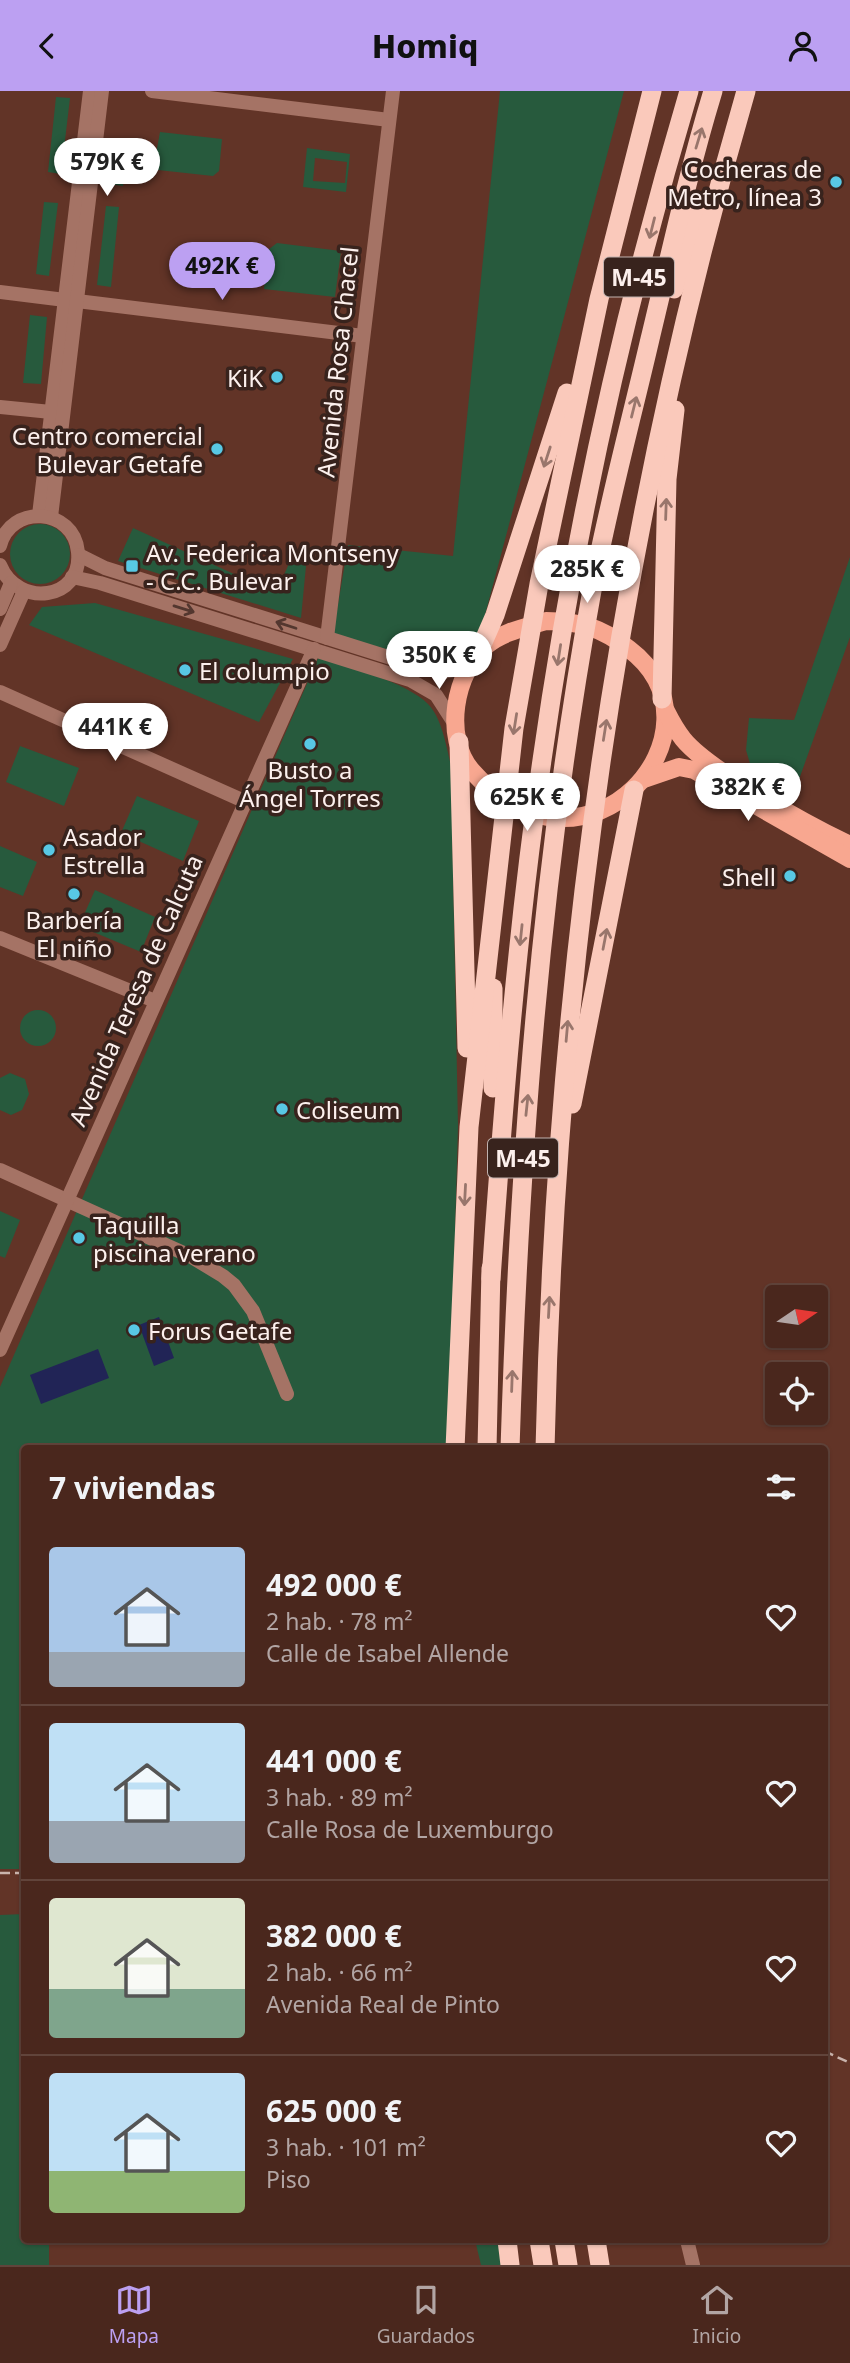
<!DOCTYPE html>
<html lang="es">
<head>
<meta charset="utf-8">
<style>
  body { margin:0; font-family:"Noto Sans",sans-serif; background:#54332a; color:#f1f3f6; height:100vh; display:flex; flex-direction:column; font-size:26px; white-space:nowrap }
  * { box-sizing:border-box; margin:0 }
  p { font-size:23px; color:#b2a5a4 }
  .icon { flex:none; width:38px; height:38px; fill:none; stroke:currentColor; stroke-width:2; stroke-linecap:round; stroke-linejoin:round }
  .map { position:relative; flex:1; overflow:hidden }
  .side { position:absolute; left:21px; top:1354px; width:807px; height:798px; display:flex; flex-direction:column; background:#4a271d; border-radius:7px; box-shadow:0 2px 5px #0004,0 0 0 2px #61443b }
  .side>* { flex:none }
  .needle { width:46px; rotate:77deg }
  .tools { position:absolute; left:765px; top:1194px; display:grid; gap:14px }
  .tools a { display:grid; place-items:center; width:63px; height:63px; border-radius:7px; background:#4a271d; box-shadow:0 2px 5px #0004,0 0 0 2px #61443b; font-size:35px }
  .price { position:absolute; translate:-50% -60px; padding:0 16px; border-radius:24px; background:#fff; color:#222; font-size:23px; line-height:46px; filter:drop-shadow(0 2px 4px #0008) }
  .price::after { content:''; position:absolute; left:50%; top:42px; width:21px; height:16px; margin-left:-10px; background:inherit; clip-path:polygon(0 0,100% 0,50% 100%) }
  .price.active { background:#bca0f2; color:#111 }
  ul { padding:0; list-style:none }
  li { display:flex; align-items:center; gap:21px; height:175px; padding:0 28px }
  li+li { border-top:2px solid #61443b }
  li span { display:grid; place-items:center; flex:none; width:196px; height:140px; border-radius:7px; color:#555 }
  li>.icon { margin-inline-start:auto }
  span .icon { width:84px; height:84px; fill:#fffc; stroke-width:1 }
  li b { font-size:30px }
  h2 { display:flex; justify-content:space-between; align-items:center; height:84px; padding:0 28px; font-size:30px }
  header { display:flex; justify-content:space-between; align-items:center; height:91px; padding:0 28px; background:#bca0f2; color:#111; font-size:32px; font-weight:800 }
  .tabs { display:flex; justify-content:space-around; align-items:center; height:98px; border-top:2px solid #61443b; background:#4a271d; font-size:19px; color:#b2a5a4 }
  .tabs a { display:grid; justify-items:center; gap:4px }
  .tabs .active { color:#bca0f2 }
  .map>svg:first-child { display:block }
</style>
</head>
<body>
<header><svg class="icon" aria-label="back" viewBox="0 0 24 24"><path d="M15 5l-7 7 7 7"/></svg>Homiq<svg class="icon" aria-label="person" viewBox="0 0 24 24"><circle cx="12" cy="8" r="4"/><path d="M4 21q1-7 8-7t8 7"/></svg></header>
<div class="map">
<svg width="850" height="2174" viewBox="0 0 850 2174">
  <rect width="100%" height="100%" fill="#623427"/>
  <g fill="#275a3d" fill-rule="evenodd">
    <polygon points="500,0 624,0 481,539 453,563 427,570 333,543 348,454 453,465"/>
    <polygon points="56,6 70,7 61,83 48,81"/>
    <polygon points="160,41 222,48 219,80 213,85 158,79 154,74"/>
    <polygon points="115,47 129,50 123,95 109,93"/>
    <path d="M307,57L350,63L346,101L303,96ZM315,67L347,71L345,92L313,90Z"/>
    <polygon points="44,111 58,112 49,185 36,183"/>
    <polygon points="106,115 119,116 111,196 97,194"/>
    <polygon points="277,152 341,160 335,206 264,198 268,159"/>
    <polygon points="30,224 47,226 41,293 23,292"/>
    <circle cx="40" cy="463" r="30"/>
    <polygon points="133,437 276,502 291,468 306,475 301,527 118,470"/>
    <polygon points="850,466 850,546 792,708 753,683 746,659 749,627 794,629"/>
    <polygon points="95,512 293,568 259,631 29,534 42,516"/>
    <path d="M319,565C347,575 408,592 428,613C442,627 446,655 451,674L458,1035L449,1358H24V1778H0V1296Z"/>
    <polygon points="20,655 79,677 64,715 6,691"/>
    <polygon points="137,705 199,730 183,770 121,742"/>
    <polygon points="0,755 37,771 23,805 0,796"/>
    <polygon points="95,799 155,826 141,861 79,835"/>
    <circle cx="38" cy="937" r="18"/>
    <polygon points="10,982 25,988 29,1003 22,1019 11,1024 0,1019 0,987"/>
    <polygon points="0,1120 20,1129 5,1167 0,1165"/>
    <polygon points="24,1823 24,2149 49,2149 49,2174 0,2174 0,1824"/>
    <polygon points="475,2149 502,2149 505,2174 481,2174"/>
  </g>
  <g fill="#212456">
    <polygon points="159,1226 174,1267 154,1275 139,1234"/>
    <polygon points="98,1258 109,1287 41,1313 30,1284"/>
  </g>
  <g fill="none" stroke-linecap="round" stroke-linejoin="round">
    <g stroke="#a57365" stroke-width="14">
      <polyline points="152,0 389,29"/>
      <polyline points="0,201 65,209"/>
      <polyline points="77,210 363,245"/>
      <polyline points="0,316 51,321"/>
      <polyline points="39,424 90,0"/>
      <polyline points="51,426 102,0"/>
      <path d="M0,455C10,413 74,416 78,461C83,509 18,518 0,474"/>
      <polyline points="79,464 105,477 423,577 442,581 469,576"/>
      <polyline points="72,486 100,492 410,589 436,604 456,635"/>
      <polyline points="0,518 11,492"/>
      <polyline points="327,547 393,0"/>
      <polyline points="0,554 24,500"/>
      <polyline points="0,601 244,710"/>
      <polyline points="0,847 155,910"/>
      <polyline points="0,1079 190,1165 223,1185 234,1194 253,1220 287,1303"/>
      <polyline points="0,1259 314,558"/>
      <polyline points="687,2149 693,2174"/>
    </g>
    <g stroke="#f8a790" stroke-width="18">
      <path d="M546,530C580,530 602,537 629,558C735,638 587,810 472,680C443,647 454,581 487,554C502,541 527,536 546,530Z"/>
      <path d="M666,620C671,630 676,639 683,648C709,680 810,735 850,754"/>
      <polyline points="644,688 679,676 694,679 850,768"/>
    </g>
    <g stroke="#fac9bb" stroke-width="19">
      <polyline points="674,198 701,113"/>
      <polyline points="477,565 495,524 567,302"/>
      <polyline points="662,608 667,388 675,319"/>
      <polyline points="459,651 467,957"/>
      <polyline points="493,897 493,997"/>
      <polyline points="572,1013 634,699"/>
      <path d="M491,1188C503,1015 517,841 542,669C574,443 624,218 689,0"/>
      <polyline points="455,1358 469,1036 514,637 539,493 599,208 652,0"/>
      <polyline points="487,1358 491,1177"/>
      <path d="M510,1358C519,1072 540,786 591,505C607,418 630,334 650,248C670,165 688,82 713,0"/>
      <path d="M545,1358C555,898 617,442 746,0"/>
      <polyline points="507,2149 510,2174"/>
      <polyline points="539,2149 543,2174"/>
      <polyline points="564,2149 568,2174"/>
      <polyline points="596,2149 600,2174"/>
    </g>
    <g stroke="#cab4ad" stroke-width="2.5" stroke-dasharray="10 5" stroke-linecap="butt">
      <polyline points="0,1782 24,1782"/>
      <polyline points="824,1960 850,1972"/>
    </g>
  </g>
  <defs><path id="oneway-shaft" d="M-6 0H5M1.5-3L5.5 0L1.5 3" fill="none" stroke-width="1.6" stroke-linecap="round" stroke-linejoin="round" transform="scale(1.75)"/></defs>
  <g stroke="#99766c">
    <use href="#oneway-shaft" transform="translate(699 47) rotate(-73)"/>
    <use href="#oneway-shaft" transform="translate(652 137) rotate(104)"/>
    <use href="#oneway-shaft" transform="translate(634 316) rotate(-76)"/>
    <use href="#oneway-shaft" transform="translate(547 366) rotate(108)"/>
    <use href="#oneway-shaft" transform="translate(666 418) rotate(-88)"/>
    <use href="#oneway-shaft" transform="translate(559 564) rotate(99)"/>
    <use href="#oneway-shaft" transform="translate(515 633) rotate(99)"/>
    <use href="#oneway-shaft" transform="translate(605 639) rotate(-81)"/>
    <use href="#oneway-shaft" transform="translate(521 844) rotate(96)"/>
    <use href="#oneway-shaft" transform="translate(605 848) rotate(-79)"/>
    <use href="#oneway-shaft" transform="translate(567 940) rotate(-85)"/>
    <use href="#oneway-shaft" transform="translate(527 1014) rotate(-84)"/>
    <use href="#oneway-shaft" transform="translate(465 1104) rotate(93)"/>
    <use href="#oneway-shaft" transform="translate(549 1216) rotate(-87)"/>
    <use href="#oneway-shaft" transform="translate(512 1290) rotate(-88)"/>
  </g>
  <g stroke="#53372f">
    <use href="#oneway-shaft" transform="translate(184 518) rotate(17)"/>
    <use href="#oneway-shaft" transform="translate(286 534) rotate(-162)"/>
  </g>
  <g fill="#58c8e4" stroke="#38231d" stroke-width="2.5">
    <circle cx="836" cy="91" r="7"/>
    <circle cx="277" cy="286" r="7"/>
    <circle cx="217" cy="358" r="7"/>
    <rect x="125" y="468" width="14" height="14" rx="3.5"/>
    <circle cx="185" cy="579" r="7"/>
    <circle cx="310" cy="653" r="7"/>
    <circle cx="49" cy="759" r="7"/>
    <circle cx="790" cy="785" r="7"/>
    <circle cx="74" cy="803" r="7"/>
    <circle cx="282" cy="1018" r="7"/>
    <circle cx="79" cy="1147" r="7"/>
    <circle cx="134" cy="1239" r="7"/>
  </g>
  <g text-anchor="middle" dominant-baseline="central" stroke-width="7" stroke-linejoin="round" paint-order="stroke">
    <g fill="#38231d" stroke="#c1b2af" stroke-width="2">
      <rect x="604" y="166.5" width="70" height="39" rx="5"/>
      <rect x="488" y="1047.5" width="70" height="39" rx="5"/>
    </g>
    <g font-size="23" font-weight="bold" fill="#fcf0ed">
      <text x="639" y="186">M-45</text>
      <text x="523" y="1067">M-45</text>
    </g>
    <g font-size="24" fill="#fcf0ed" stroke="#38231d" text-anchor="start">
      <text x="822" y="77" text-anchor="end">Cocheras de<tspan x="822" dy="28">Metro, línea 3</tspan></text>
      <text x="263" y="286" text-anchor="end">KiK</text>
      <text x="203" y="344" text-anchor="end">Centro comercial<tspan x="203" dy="28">Bulevar Getafe</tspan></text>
      <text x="146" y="461">Av. Federica Montseny<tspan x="146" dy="28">- C.C. Bulevar</tspan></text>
      <text x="199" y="579">El columpio</text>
      <text x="310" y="678" text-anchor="middle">Busto a<tspan x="310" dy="28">Ángel Torres</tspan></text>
      <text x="63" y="745">Asador<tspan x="63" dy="28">Estrella</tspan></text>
      <text x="776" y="785" text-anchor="end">Shell</text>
      <text x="74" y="828" text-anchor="middle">Barbería<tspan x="74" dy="28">El niño</tspan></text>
      <text x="296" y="1018">Coliseum</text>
      <text x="93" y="1133">Taquilla<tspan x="93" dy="28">piscina verano</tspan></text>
      <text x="148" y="1239">Forus Getafe</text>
    </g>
    <g font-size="24" fill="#fcf0ed" stroke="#38231d">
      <text transform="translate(337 271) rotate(-84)">Avenida Rosa Chacel</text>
      <text transform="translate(135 899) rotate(-66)">Avenida Teresa de Calcuta</text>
    </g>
  </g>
</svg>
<div class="tools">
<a><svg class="needle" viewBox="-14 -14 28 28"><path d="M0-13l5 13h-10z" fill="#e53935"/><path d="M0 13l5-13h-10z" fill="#b2a5a4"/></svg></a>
<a><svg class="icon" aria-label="locate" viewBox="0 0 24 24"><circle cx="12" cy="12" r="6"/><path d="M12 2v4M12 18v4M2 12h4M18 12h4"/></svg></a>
</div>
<b class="price" style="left:107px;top:107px">579K €</b>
<b class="price active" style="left:222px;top:211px">492K €</b>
<b class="price" style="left:587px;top:514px">285K €</b>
<b class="price" style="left:439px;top:600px">350K €</b>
<b class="price" style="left:115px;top:672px">441K €</b>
<b class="price" style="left:748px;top:732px">382K €</b>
<b class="price" style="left:527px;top:742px">625K €</b>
<section class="side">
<h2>7 viviendas<svg class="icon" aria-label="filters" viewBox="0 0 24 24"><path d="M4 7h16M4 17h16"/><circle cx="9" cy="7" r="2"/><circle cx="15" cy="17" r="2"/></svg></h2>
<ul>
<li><span style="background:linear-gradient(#a9c7e8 75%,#9aa5b1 0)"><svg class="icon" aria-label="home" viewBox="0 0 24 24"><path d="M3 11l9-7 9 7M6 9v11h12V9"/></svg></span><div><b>492 000 €</b><p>2 hab. · 78 m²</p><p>Calle de Isabel Allende</p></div><svg class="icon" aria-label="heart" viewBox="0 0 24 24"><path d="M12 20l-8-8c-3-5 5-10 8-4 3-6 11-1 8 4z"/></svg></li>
<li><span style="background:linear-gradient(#bfe0f5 70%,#9aa5b1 0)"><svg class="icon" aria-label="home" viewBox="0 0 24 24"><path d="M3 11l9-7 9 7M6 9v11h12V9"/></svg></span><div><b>441 000 €</b><p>3 hab. · 89 m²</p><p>Calle Rosa de Luxemburgo</p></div><svg class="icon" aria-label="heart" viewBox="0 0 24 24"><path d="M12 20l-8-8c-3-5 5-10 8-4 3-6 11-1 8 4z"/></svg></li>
<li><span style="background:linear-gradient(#dfe7d0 65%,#7fa58c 0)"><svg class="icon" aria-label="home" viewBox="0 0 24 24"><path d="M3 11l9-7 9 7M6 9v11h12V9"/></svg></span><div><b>382 000 €</b><p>2 hab. · 66 m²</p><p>Avenida Real de Pinto</p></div><svg class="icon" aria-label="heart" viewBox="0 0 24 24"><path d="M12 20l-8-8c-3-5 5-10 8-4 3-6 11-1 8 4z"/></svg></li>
<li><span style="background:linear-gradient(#bfe0f5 70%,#8fb573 0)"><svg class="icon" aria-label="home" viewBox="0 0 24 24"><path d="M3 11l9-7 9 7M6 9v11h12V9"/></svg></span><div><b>625 000 €</b><p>3 hab. · 101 m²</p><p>Piso</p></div><svg class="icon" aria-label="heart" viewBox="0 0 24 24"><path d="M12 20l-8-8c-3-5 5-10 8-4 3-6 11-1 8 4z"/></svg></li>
</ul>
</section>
</div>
<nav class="tabs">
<a class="active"><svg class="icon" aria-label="map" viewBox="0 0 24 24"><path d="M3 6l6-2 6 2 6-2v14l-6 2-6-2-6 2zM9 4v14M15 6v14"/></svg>Mapa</a>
<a><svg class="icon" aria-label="saved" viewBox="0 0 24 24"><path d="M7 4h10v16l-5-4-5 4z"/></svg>Guardados</a>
<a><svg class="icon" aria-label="home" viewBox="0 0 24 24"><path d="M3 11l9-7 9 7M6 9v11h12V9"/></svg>Inicio</a>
</nav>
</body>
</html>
